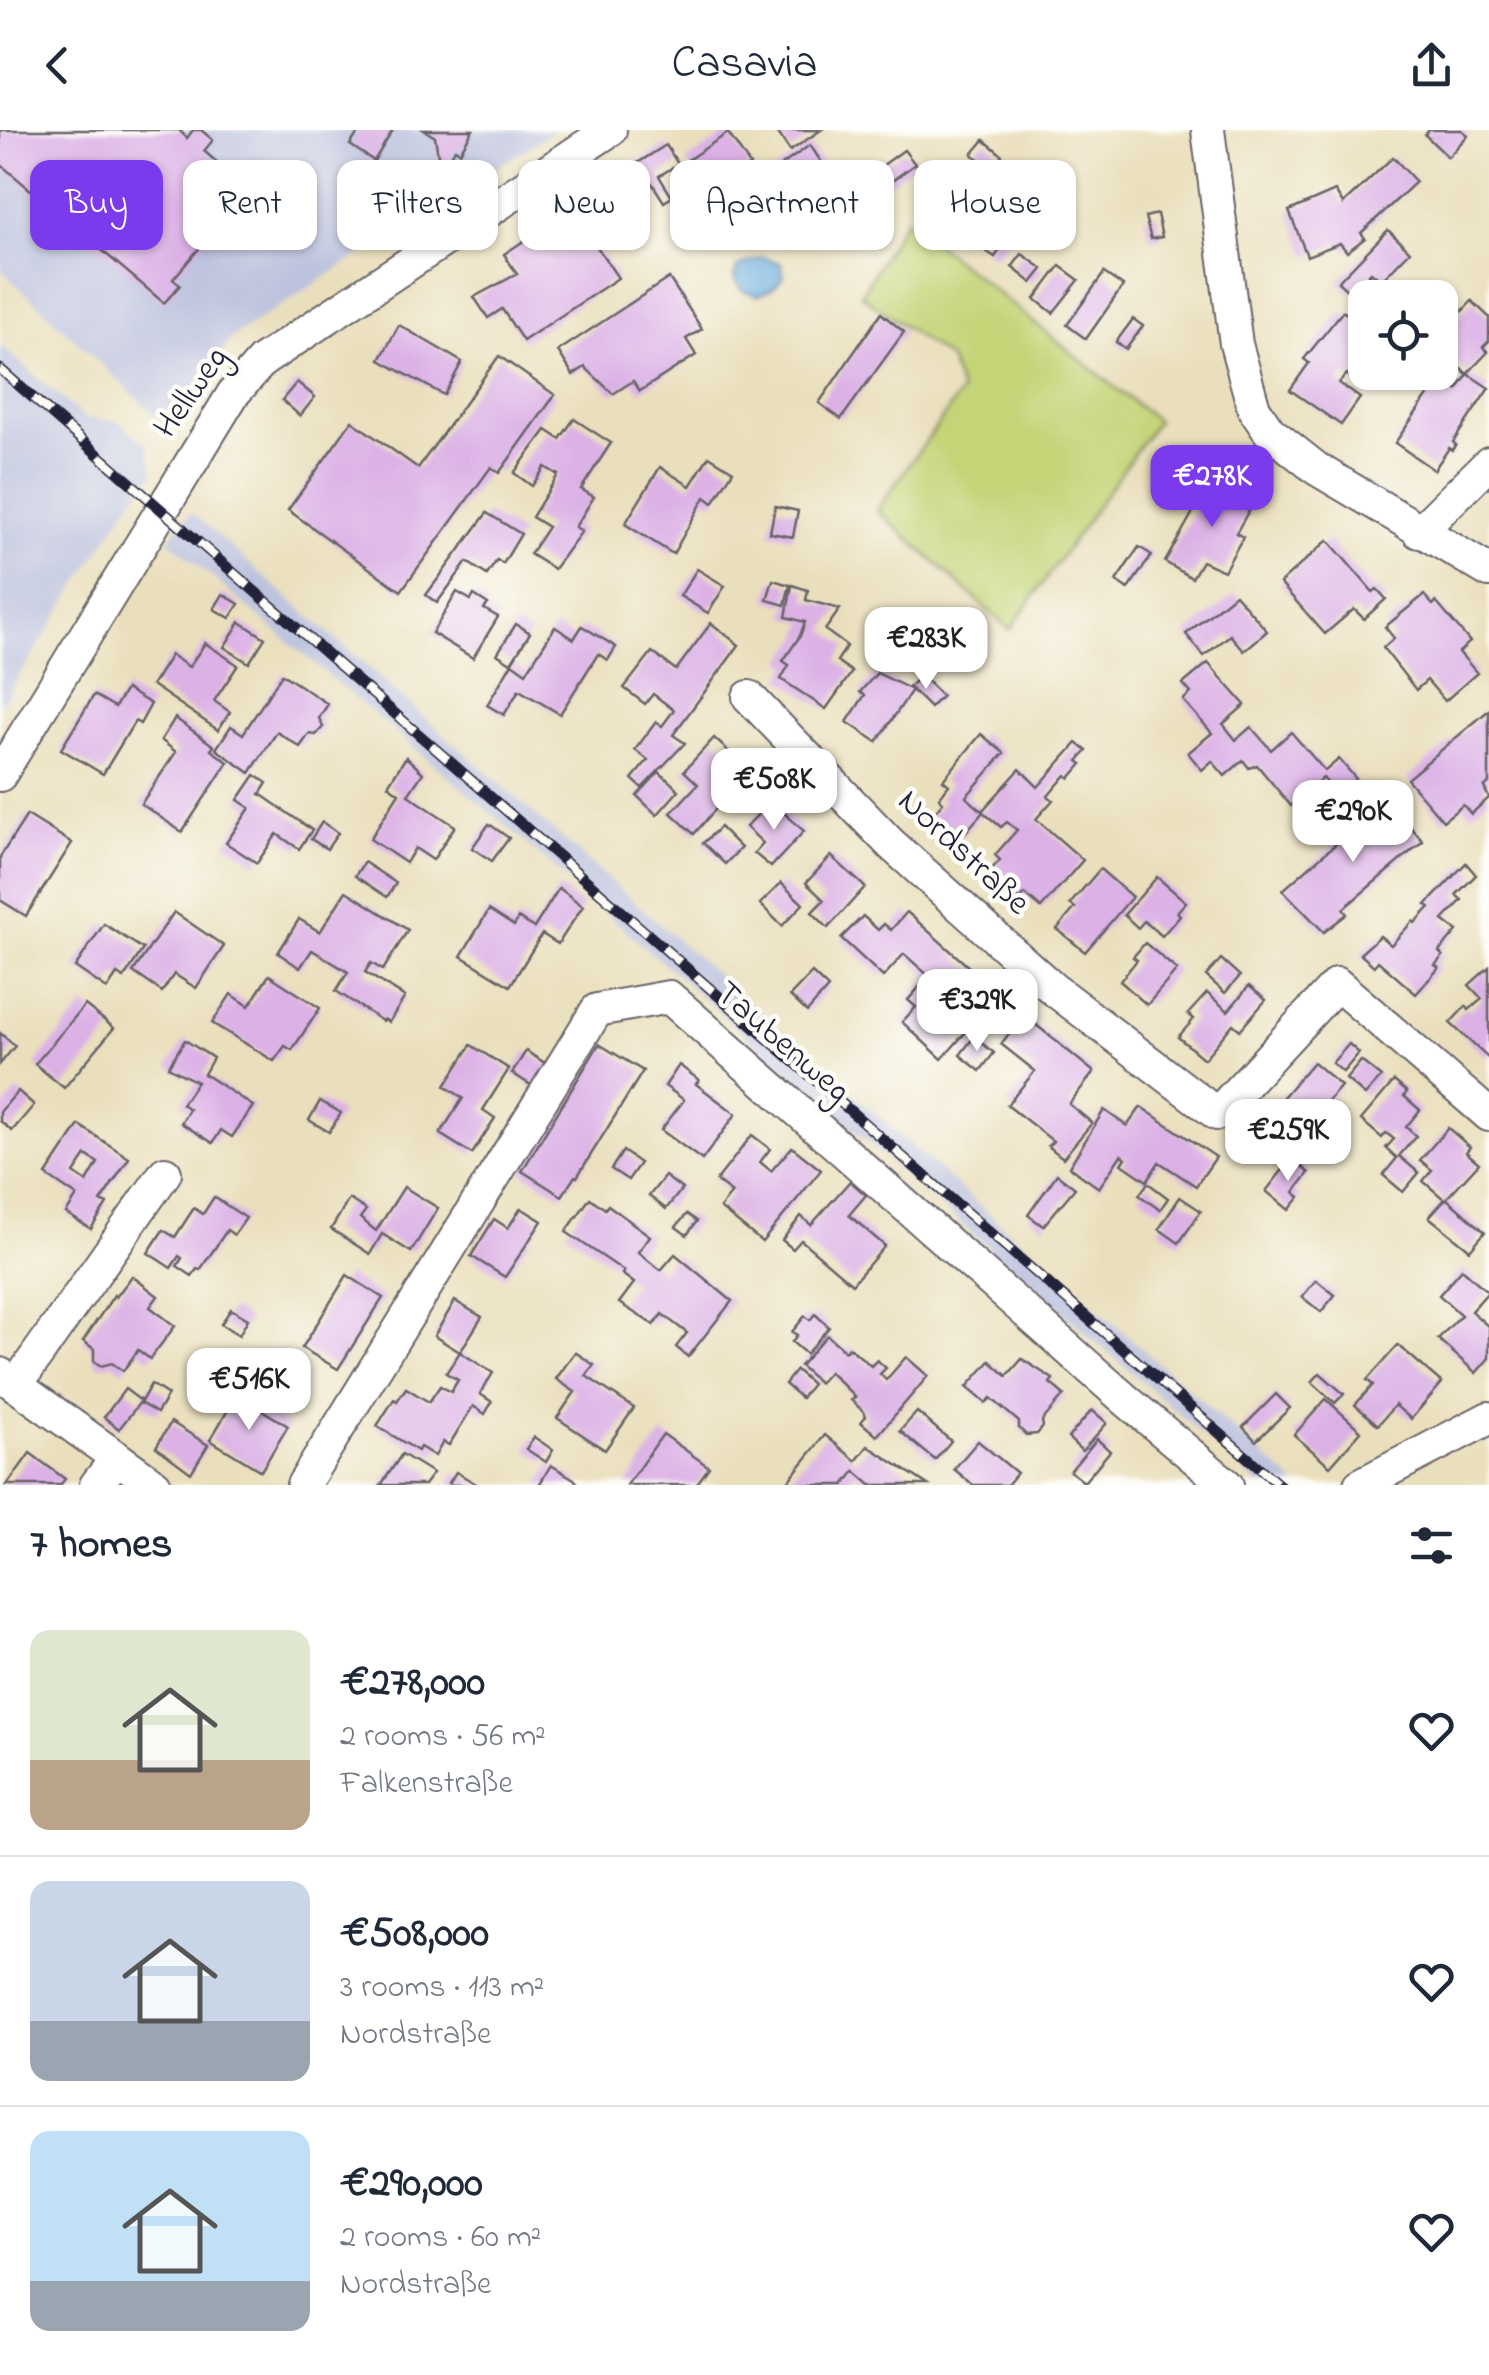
<!DOCTYPE html>
<html lang="en">
<head>
<meta charset="utf-8">
<style>
  body { margin:0; font-family:"Indie Flower",sans-serif; background:#f2f2f3; color:#1f2937; height:100vh; display:flex; flex-direction:column; font-size:38px; white-space:nowrap }
  * { box-sizing:border-box; margin:0 }
  p { font-size:32px; color:#747a83 }
  .icon { flex:none; width:55px; height:55px; fill:none; stroke:currentColor; stroke-width:2; stroke-linecap:round; stroke-linejoin:round }
  .map { position:relative; height:1355px; overflow:hidden }
  .details { display:flex; flex-direction:column; background:#fff; flex:1 }
  .details>* { flex:none }
  .guide { position:absolute; left:30px; top:30px; width:1430px; height:90px; display:flex; gap:20px }
  .buttons { position:absolute; left:1348px; top:150px; display:grid; gap:20px }
  .buttons a { display:grid; place-items:center; width:110px; height:110px; border-radius:20px; background:#fff; box-shadow:0 2px 8px #0004; font-size:50px }
  .price { position:absolute; translate:-50% -85px; padding:0 22px; border-radius:20px; background:#fff; color:#222; font-size:32px; line-height:65px; filter:drop-shadow(0 2px 5px #0008) }
  .price::after { content:''; position:absolute; left:50%; top:60px; width:30px; height:22px; margin-left:-15px; background:inherit; clip-path:polygon(0 0,100% 0,50% 100%) }
  .price.active { background:#7c3aed; color:#fff }
  ul { padding:0; list-style:none }
  li { display:flex; align-items:center; gap:30px; height:250px; padding:0 30px }
  li+li { border-top:2px solid #e0e1e3 }
  li span { display:grid; place-items:center; flex:none; width:280px; height:200px; border-radius:20px; color:#555 }
  li>.icon { margin-inline-start:auto }
  span .icon { width:120px; height:120px; fill:#fffc; stroke-width:1 }
  li b { font-size:42px }
  h2 { display:flex; justify-content:space-between; align-items:center; height:120px; padding:0 30px; font-size:42px }
  .chip { padding:0 35px; border-radius:20px; background:#fff; box-shadow:0 2px 8px #0004; font-size:35px; line-height:90px }
  .chip.active { background:#7c3aed; color:#fff }
  header { display:flex; justify-content:space-between; align-items:center; height:130px; padding:0 30px; background:#fff; font-size:45px; font-weight:600 }
  .map>svg:first-child { display:block }
</style>
</head>
<body>
<header><svg class="icon" aria-label="back" viewBox="0 0 24 24"><path d="M15 5l-7 7 7 7"/></svg>Casavia<svg class="icon" aria-label="share" viewBox="0 0 24 24"><path d="M12 15V3M7 8l5-5 5 5M5 13v7h14v-7"/></svg></header>
<div class="map">
<svg width="1489" height="1355" viewBox="0 0 1489 1355">
  <rect width="100%" height="100%" fill="#fdfcf7"/>
  <filter id="ink" filterUnits="userSpaceOnUse"><feTurbulence type="fractalNoise" baseFrequency=".01" numOctaves="2"/><feDisplacementMap in="SourceGraphic" scale="20" xChannelSelector="R" yChannelSelector="G"/><feConvolveMatrix kernelMatrix="1 2 1 2 8 2 1 2 1" color-interpolation-filters="sRGB"/></filter>
  <filter id="wash" filterUnits="userSpaceOnUse"><feTurbulence type="fractalNoise" baseFrequency=".0048" numOctaves="4" result="noise"/><feDisplacementMap in="SourceGraphic" scale="40" xChannelSelector="R" yChannelSelector="G"/><feGaussianBlur stdDeviation="2.25" result="paint"/><feColorMatrix in="noise" values="0 0 0 0 0 0 0 0 0 0 0 0 0 0 0 0 0 1.4 0 .05"/><feComposite in="paint" operator="in"/></filter>
  <g filter="url(#wash)">
    <rect width="100%" height="100%" fill="#eadfbc"/>
    <g fill="#bdc3de">
      <polygon points="0,0 555,0 232,207 170,299 0,139"/>
      <polygon points="0,215 84,288 118,291 147,314 154,344 135,365 0,576"/>
      <polygon points="191,382 1297,1355 1260,1355 504,694 168,410"/>
    </g>
    <polygon fill="#c4d477" stroke="#737b59" stroke-width="2.5" points="905,89 1157,291 1010,500 877,380 961,262 949,229 861,165"/>
    <polygon fill="#68abdd" stroke="#45668c" stroke-width="2.5" points="763,127 781,133 784,146 774,158 758,166 741,160 734,148 737,137"/>
    <g id="blocks">
      <g fill="#dbb1e6" fill-rule="evenodd">
        <polygon points="0,0 179,0 187,8 193,0 201,0 213,10 204,21 249,60 173,149 180,155 164,173 0,34"/>
        <polygon points="360,0 393,0 374,31 350,15"/>
        <polygon points="424,0 473,0 460,22 455,19 446,35 439,31 435,7"/>
        <polygon points="776,0 821,0 790,21"/>
        <polygon points="1429,0 1462,0 1468,5 1448,27 1425,5"/>
        <polygon points="728,3 750,35 735,44 741,52 727,62 722,54 708,63 686,31"/>
        <polygon points="984,10 1002,25 991,39 972,24"/>
        <polygon points="666,15 678,34 659,46 672,67 664,72 652,53 646,56 633,36"/>
        <polygon points="810,15 836,54 810,72 800,57 787,66 772,42"/>
        <polygon points="904,20 915,34 878,61 868,46"/>
        <polygon points="1393,27 1416,52 1361,103 1365,108 1347,122 1340,113 1307,126 1289,81 1335,61 1343,74"/>
        <polygon points="1157,84 1162,107 1151,109 1145,87"/>
        <polygon points="972,87 983,94 972,110 962,102"/>
        <polygon points="557,89 570,109 585,99 618,148 523,211 502,179 488,188 474,167 517,144 504,124"/>
        <polygon points="1388,100 1410,121 1381,151 1371,142 1350,163 1338,152"/>
        <polygon points="995,104 1006,111 995,127 984,120"/>
        <polygon points="1022,124 1043,139 1032,153 1012,137"/>
        <polygon points="1060,136 1079,150 1053,183 1035,169"/>
        <polygon points="1104,143 1123,156 1086,209 1067,195"/>
        <polygon points="669,148 702,199 686,209 696,225 640,261 633,251 613,264 585,237 573,245 558,221"/>
        <polygon points="1472,171 1489,187 1489,211 1483,217 1488,222 1467,244 1456,233 1440,248 1432,242 1440,242 1440,205"/>
        <polygon points="1343,181 1365,199 1365,234 1352,249 1347,244 1339,253 1360,268 1341,295 1290,260 1309,233 1304,229"/>
        <polygon points="881,183 904,202 841,289 819,273"/>
        <polygon points="1133,189 1143,196 1126,219 1116,212"/>
        <polygon points="399,195 462,232 444,265 380,230"/>
        <polygon points="499,226 555,265 499,343 491,337 401,461 288,380 352,291 418,338"/>
        <polygon points="1468,244 1489,258 1453,312 1456,315 1452,320 1449,318 1434,340 1395,313 1440,248 1457,260"/>
        <polygon points="297,252 315,267 300,286 282,270"/>
        <polygon points="574,289 611,313 581,359 594,367 575,397 582,401 554,439 530,424 548,397 532,387 558,345 545,337 532,356 514,343 546,300 560,309"/>
        <polygon points="709,326 733,341 713,373 705,367 673,424 625,394 660,337 690,356"/>
        <polygon points="1221,348 1256,368 1236,403 1243,407 1224,441 1202,431 1192,448 1165,432 1206,359 1213,363"/>
        <polygon points="775,376 798,381 793,407 770,403"/>
        <polygon points="487,383 521,404 503,434 497,430 487,445 467,432 437,473 426,465"/>
        <polygon points="1328,410 1373,462 1377,459 1386,469 1364,489 1354,479 1325,504 1280,453"/>
        <polygon points="1139,417 1152,425 1128,459 1116,451"/>
        <polygon points="697,439 725,456 708,483 680,466"/>
        <polygon points="773,450 790,455 785,475 767,470"/>
        <polygon points="792,455 808,460 806,470 840,479 825,500 847,516 837,531 852,542 826,579 781,549 789,535 783,531 800,506 805,492 786,487"/>
        <polygon points="457,462 471,470 474,465 488,474 484,479 498,487 473,528 432,503"/>
        <polygon points="223,464 239,474 230,488 214,479"/>
        <polygon points="1235,464 1267,501 1244,521 1230,505 1204,526 1186,504"/>
        <polygon points="1424,465 1433,475 1436,472 1470,512 1459,522 1477,543 1445,571 1427,550 1416,560 1383,518 1394,508 1385,497"/>
        <polygon points="240,492 265,508 249,533 224,517"/>
        <polygon points="711,493 739,515 673,605 685,613 642,658 632,649 648,630 635,620 656,592 662,596 674,580 653,564 645,574 624,558 652,522 676,540"/>
        <polygon points="516,494 530,503 511,533 497,524"/>
        <polygon points="582,496 616,517 608,530 598,524 560,584 519,560 504,585 487,575 512,533 526,543 555,497 574,509"/>
        <polygon points="205,513 238,535 214,571 230,582 218,600 152,555 171,525 189,537"/>
        <polygon points="1208,533 1245,575 1223,594 1236,610 1251,597 1271,620 1291,602 1325,641 1339,629 1356,649 1338,665 1323,648 1291,676 1257,635 1249,638 1243,630 1225,646 1212,631 1202,640 1188,623 1212,603 1183,570 1191,563 1183,554"/>
        <polygon points="877,543 912,560 877,612 847,592 865,565 860,562"/>
        <polygon points="282,544 328,574 319,588 323,597 316,605 309,604 300,617 277,602 250,643 216,619 231,596 243,604"/>
        <polygon points="921,545 942,566 930,578 909,557"/>
        <polygon points="126,559 151,574 140,594 135,591 103,644 61,619 94,565 115,577"/>
        <polygon points="1489,580 1489,653 1484,657 1489,668 1471,684 1463,675 1443,691 1407,649"/>
        <polygon points="175,588 214,616 211,620 228,632 182,702 141,674 176,622 161,610"/>
        <polygon points="981,604 1004,623 966,667 982,681 1020,639 1038,657 1077,613 1087,621 1078,631 1082,634 1070,648 1066,645 1048,666 1053,670 1036,689 1083,730 1041,778 1025,764 1020,770 989,742 1000,730 995,725 1017,700 1007,692 1001,697 983,682 953,717 925,693 943,672 939,668 949,655 943,650"/>
        <polygon points="714,608 737,629 732,634 745,645 694,704 671,683 698,654 684,641"/>
        <polygon points="406,627 423,643 408,665 455,696 433,730 415,718 406,733 370,709 399,663 388,655"/>
        <polygon points="659,642 679,660 657,685 637,666"/>
        <polygon points="255,645 267,653 260,664 312,700 299,719 277,704 257,733 226,713 250,678 238,670"/>
        <polygon points="1387,669 1423,711 1343,779 1347,784 1324,802 1283,760"/>
        <polygon points="771,671 804,701 771,737 754,723 763,713 746,697"/>
        <polygon points="27,685 72,713 26,786 0,770 0,727"/>
        <polygon points="322,692 338,703 327,719 311,709"/>
        <polygon points="489,694 509,708 492,731 472,718"/>
        <polygon points="720,697 741,718 725,734 703,713"/>
        <polygon points="831,726 865,757 828,798 812,782 824,770 806,753"/>
        <polygon points="364,732 396,753 387,767 355,746"/>
        <polygon points="1466,733 1476,745 1456,765 1462,770 1443,790 1457,801 1439,822 1443,826 1435,835 1439,838 1416,864 1378,831 1374,836 1360,824 1380,806 1391,815 1413,791 1415,793 1430,777 1426,775"/>
        <polygon points="1100,739 1132,767 1085,822 1057,799 1075,778 1070,774"/>
        <polygon points="1157,747 1186,772 1177,782 1180,785 1162,806 1144,791 1138,798 1124,785"/>
        <polygon points="781,753 803,774 782,796 760,774"/>
        <polygon points="559,758 583,776 558,814 542,804 510,856 461,826 489,780 514,796 518,788 534,798"/>
        <polygon points="346,761 408,800 383,840 371,833 365,842 405,867 389,892 384,889 382,891 336,861 348,842 312,820 300,838 278,823 299,789 320,802"/>
        <polygon points="174,782 224,816 196,858 174,844 162,862 133,842"/>
        <polygon points="907,782 979,846 966,860 987,878 942,929 902,892 916,877 908,870 929,846 904,824 883,847 841,808 863,786 878,800 884,794 891,800"/>
        <polygon points="104,794 143,819 124,848 117,844 107,859 75,837"/>
        <polygon points="1145,813 1177,840 1147,875 1120,851 1137,830 1133,827"/>
        <polygon points="1221,829 1240,846 1225,863 1206,846"/>
        <polygon points="1489,837 1489,929 1450,893 1466,876 1469,880 1482,869 1469,855"/>
        <polygon points="812,843 828,858 807,882 790,866"/>
        <polygon points="269,845 320,878 292,920 285,916 274,931 212,893 231,864 249,876"/>
        <polygon points="1249,856 1266,870 1240,900 1233,894 1204,929 1178,907 1194,889 1188,884 1207,863 1228,881"/>
        <polygon points="85,875 114,898 64,958 35,934"/>
        <polygon points="1024,885 1094,942 1069,974 1092,993 1063,1028 1048,1016 1053,1011 1007,975 1035,941 1001,914"/>
        <polygon points="0,903 15,916 0,934"/>
        <polygon points="974,907 994,923 980,941 960,925"/>
        <polygon points="185,910 213,928 204,944 253,976 232,1007 221,1000 213,1013 181,993 189,979 182,974 197,952 168,937"/>
        <polygon points="599,914 643,941 577,1047 575,1046 562,1066 522,1041"/>
        <polygon points="1349,914 1359,923 1343,942 1332,933"/>
        <polygon points="471,915 509,939 483,980 495,988 472,1024 440,1004 463,968 445,956"/>
        <polygon points="526,921 551,937 537,959 512,943"/>
        <polygon points="1361,931 1381,947 1365,965 1346,949"/>
        <polygon points="1313,932 1341,956 1281,1024 1254,1001"/>
        <polygon points="679,935 699,950 696,954 736,984 702,1030 661,1000 684,970 665,956"/>
        <polygon points="1394,951 1407,962 1404,966 1420,980 1406,997 1416,1006 1399,1026 1419,1043 1403,1062 1383,1045 1397,1028 1386,1018 1394,1009 1386,1003 1382,1008 1361,990"/>
        <polygon points="18,961 34,975 12,1001 0,991 0,982"/>
        <polygon points="320,971 341,983 329,1002 309,990"/>
        <polygon points="1141,977 1216,1027 1196,1056 1159,1032 1147,1051 1122,1034 1126,1028 1121,1025 1099,1058 1069,1037 1104,980 1127,996"/>
        <path d="M79,995L129,1028L101,1071L107,1074L91,1099L66,1083L77,1066L46,1045ZM86,1025L98,1033L87,1052L74,1043Z"/>
        <polygon points="1448,998 1470,1017 1466,1022 1479,1033 1445,1070 1423,1051 1432,1040 1420,1030"/>
        <polygon points="752,1005 770,1019 760,1032 771,1041 792,1017 821,1040 762,1112 720,1078 732,1063 716,1051"/>
        <polygon points="623,1021 640,1033 628,1050 611,1039"/>
        <polygon points="1292,1028 1309,1043 1294,1062 1300,1067 1289,1080 1266,1061"/>
        <polygon points="1057,1044 1075,1058 1043,1096 1028,1085"/>
        <polygon points="665,1046 682,1059 666,1079 649,1066"/>
        <polygon points="850,1051 866,1065 849,1085 885,1116 852,1154 801,1110 793,1119 782,1110 801,1086 811,1095"/>
        <polygon points="1148,1053 1168,1068 1160,1080 1139,1065"/>
        <polygon points="404,1057 438,1078 411,1122 382,1104 370,1124 331,1099 349,1069 366,1080 360,1088 376,1101"/>
        <polygon points="214,1067 246,1088 234,1105 227,1100 200,1140 197,1139 192,1146 177,1136 182,1128 179,1126 171,1138 148,1123 163,1100 175,1107 194,1078 203,1084"/>
        <polygon points="1180,1067 1201,1081 1179,1113 1159,1099"/>
        <polygon points="590,1068 605,1079 608,1075 650,1106 638,1122 650,1132 661,1140 675,1124 732,1171 688,1227 676,1217 687,1203 662,1184 654,1195 619,1173 634,1153 622,1144 624,1141 566,1102"/>
        <polygon points="1446,1068 1485,1102 1470,1120 1429,1087"/>
        <polygon points="521,1078 542,1091 505,1147 471,1126 494,1089 508,1098"/>
        <polygon points="687,1084 697,1091 687,1105 676,1097"/>
        <polygon points="1462,1139 1488,1162 1471,1181 1489,1197 1489,1228 1476,1243 1438,1209 1461,1185 1439,1165"/>
        <polygon points="347,1145 383,1168 338,1239 302,1218"/>
        <polygon points="132,1146 158,1166 150,1177 175,1196 150,1229 138,1220 123,1241 112,1233 101,1236 94,1231 94,1219 83,1211 114,1165 116,1167"/>
        <polygon points="1316,1150 1335,1165 1321,1182 1302,1167"/>
        <polygon points="455,1171 482,1187 460,1222 434,1206"/>
        <polygon points="231,1179 248,1189 239,1205 221,1194"/>
        <polygon points="815,1184 829,1197 806,1224 792,1212 797,1205 792,1202 805,1186 810,1190"/>
        <polygon points="827,1205 845,1221 849,1217 871,1236 877,1230 886,1238 880,1244 886,1250 906,1227 928,1246 877,1306 861,1292 866,1286 864,1282 851,1270 855,1267 841,1253 829,1242 819,1253 800,1236"/>
        <polygon points="1398,1215 1442,1253 1411,1289 1395,1275 1378,1295 1355,1275 1373,1255 1367,1250"/>
        <polygon points="460,1222 493,1243 480,1264 492,1272 485,1284 473,1276 449,1315 443,1312 435,1326 420,1317 418,1321 377,1296 394,1269 397,1271 406,1258 429,1272 440,1256 451,1262 458,1250 446,1243"/>
        <polygon points="575,1222 594,1235 586,1246 634,1278 605,1320 557,1288 575,1262 556,1249"/>
        <polygon points="1022,1229 1053,1249 1050,1253 1064,1265 1042,1291 1043,1297 1037,1304 1026,1305 1019,1298 1019,1292 991,1268 986,1273 967,1257 990,1231 1007,1246"/>
        <polygon points="796,1240 812,1254 801,1268 785,1254"/>
        <polygon points="1320,1243 1344,1264 1335,1273 1312,1252"/>
        <polygon points="151,1254 168,1265 157,1283 140,1273"/>
        <polygon points="125,1259 141,1271 119,1299 104,1287"/>
        <polygon points="1276,1264 1290,1278 1256,1311 1243,1297"/>
        <polygon points="237,1265 288,1296 261,1341 210,1310"/>
        <polygon points="1326,1269 1361,1301 1330,1336 1294,1305"/>
        <polygon points="1092,1280 1107,1293 1082,1321 1068,1308"/>
        <polygon points="917,1282 951,1311 935,1330 900,1301"/>
        <polygon points="171,1292 208,1315 191,1343 156,1317"/>
        <polygon points="663,1304 709,1337 696,1355 627,1355"/>
        <polygon points="825,1305 856,1331 868,1316 928,1355 871,1355 855,1341 844,1355 790,1355 787,1353 796,1341"/>
        <polygon points="534,1307 553,1320 546,1332 526,1319"/>
        <polygon points="1097,1309 1110,1321 1084,1352 1070,1341"/>
        <polygon points="978,1311 1017,1343 1007,1355 973,1355 954,1339"/>
        <polygon points="30,1323 65,1349 60,1355 7,1355"/>
        <polygon points="402,1324 433,1343 424,1355 381,1355"/>
        <polygon points="551,1335 574,1349 579,1355 539,1355"/>
        <polygon points="456,1342 478,1355 452,1355 449,1353"/>
      </g>
    </g>
  </g>
  <g filter="url(#ink)">
    <use href="#blocks" fill-opacity="0" stroke="#686468" stroke-width="2.5"/>
    <g fill="none" stroke-linecap="round" stroke-linejoin="round">
      <g stroke="#686468" stroke-width="36">
        <g id="minor">
          <polyline points="1208,0 1236,214 1254,279 1269,301 1317,339 1489,441"/>
          <polyline points="1419,402 1489,333"/>
          <polyline points="749,567 891,714 1052,858 1217,984 1337,854 1489,985"/>
          <polyline points="0,645 233,264 262,231 610,0"/>
          <polyline points="0,1244 155,1355"/>
          <polyline points="16,1255 165,1043"/>
          <polyline points="96,1355 117,1328"/>
          <polyline points="303,1355 597,880 669,867 1127,1271 1227,1355"/>
          <polyline points="1360,1355 1489,1288"/>
        </g>
      </g>
      <use href="#minor" stroke="#fff" stroke-width="32"/>
      <g stroke="#22223b" stroke-width="11">
        <polyline id="rail" points="0,239 1279,1355"/>
      </g>
      <use href="#rail" stroke="#fdfcf7" stroke-width="8" stroke-dasharray="22" stroke-linecap="butt"/>
    </g>
  </g>
  <g text-anchor="middle" dominant-baseline="central" stroke-width="9" stroke-linejoin="round" paint-order="stroke">
    <g font-size="35" fill="#22223b" stroke="#fdfcf7">
      <text transform="translate(192 263) rotate(-55)">Hellweg</text>
      <text transform="translate(963 723) rotate(43)">Nordstraße</text>
      <text transform="translate(782 913) rotate(41)">Taubenweg</text>
    </g>
  </g>
</svg>
<div class="buttons">
<a><svg class="icon" aria-label="locate" viewBox="0 0 24 24"><circle cx="12" cy="12" r="6"/><path d="M12 2v4M12 18v4M2 12h4M18 12h4"/></svg></a>
</div>
<b class="price active" style="left:1212px;top:400px">€278K</b>
<b class="price" style="left:926px;top:562px">€283K</b>
<b class="price" style="left:774px;top:703px">€508K</b>
<b class="price" style="left:1353px;top:735px">€290K</b>
<b class="price" style="left:977px;top:924px">€329K</b>
<b class="price" style="left:1288px;top:1054px">€259K</b>
<b class="price" style="left:249px;top:1303px">€516K</b>
<div class="guide">
<a class="chip active">Buy</a>
<a class="chip">Rent</a>
<a class="chip">Filters</a>
<a class="chip">New</a>
<a class="chip">Apartment</a>
<a class="chip">House</a>
</div>
</div>
<section class="details">
<h2>7 homes<svg class="icon" aria-label="filters" viewBox="0 0 24 24"><path d="M4 7h16M4 17h16"/><circle cx="9" cy="7" r="2"/><circle cx="15" cy="17" r="2"/></svg></h2>
<ul>
<li><span style="background:linear-gradient(#dfe7d0 65%,#b9a48a 0)"><svg class="icon" aria-label="home" viewBox="0 0 24 24"><path d="M3 11l9-7 9 7M6 9v11h12V9"/></svg></span><div><b>€278,000</b><p>2 rooms · 56 m²</p><p>Falkenstraße</p></div><svg class="icon" aria-label="heart" viewBox="0 0 24 24"><path d="M12 20l-8-8c-3-5 5-10 8-4 3-6 11-1 8 4z"/></svg></li>
<li><span style="background:linear-gradient(#c9d6e8 70%,#9aa5b1 0)"><svg class="icon" aria-label="home" viewBox="0 0 24 24"><path d="M3 11l9-7 9 7M6 9v11h12V9"/></svg></span><div><b>€508,000</b><p>3 rooms · 113 m²</p><p>Nordstraße</p></div><svg class="icon" aria-label="heart" viewBox="0 0 24 24"><path d="M12 20l-8-8c-3-5 5-10 8-4 3-6 11-1 8 4z"/></svg></li>
<li><span style="background:linear-gradient(#bfe0f5 75%,#9aa5b1 0)"><svg class="icon" aria-label="home" viewBox="0 0 24 24"><path d="M3 11l9-7 9 7M6 9v11h12V9"/></svg></span><div><b>€290,000</b><p>2 rooms · 60 m²</p><p>Nordstraße</p></div><svg class="icon" aria-label="heart" viewBox="0 0 24 24"><path d="M12 20l-8-8c-3-5 5-10 8-4 3-6 11-1 8 4z"/></svg></li>
</ul>
</section>
</body>
</html>
